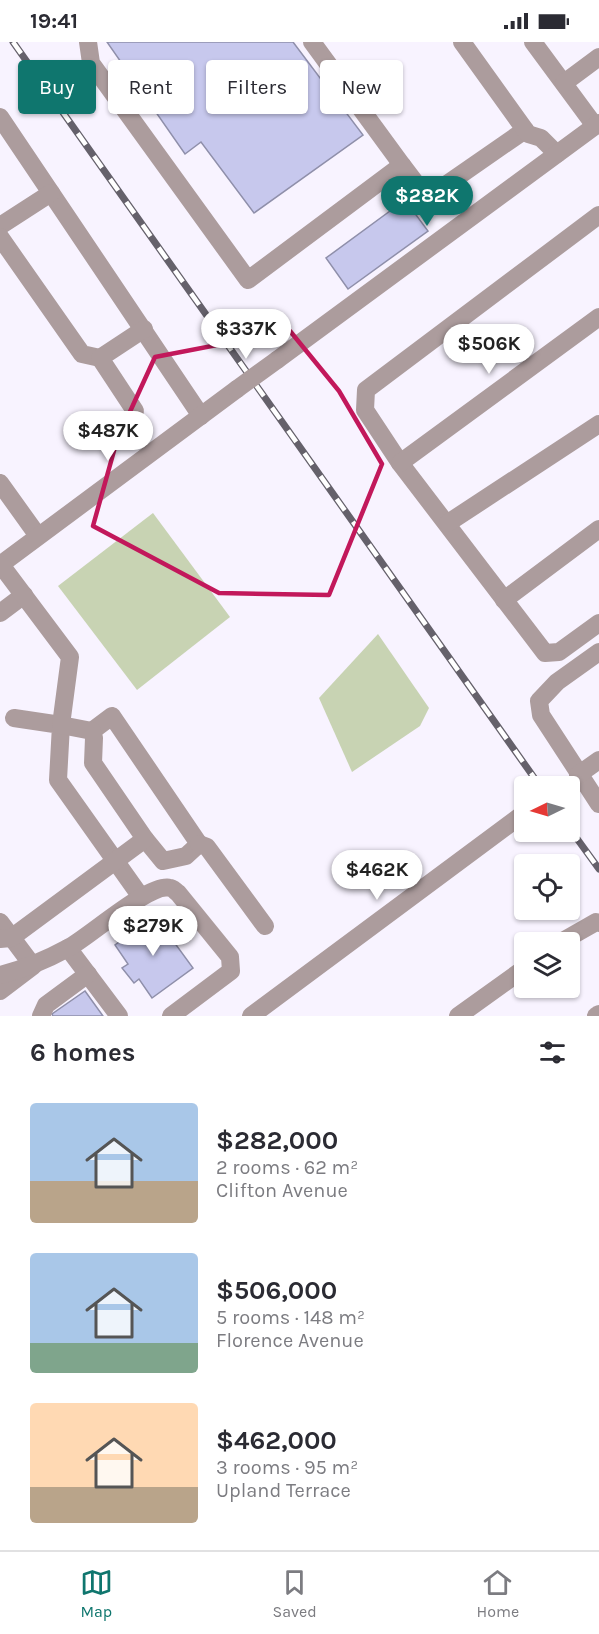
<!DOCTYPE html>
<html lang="en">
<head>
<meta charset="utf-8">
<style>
  body { margin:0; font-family:Karla,sans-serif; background:#f7f7f7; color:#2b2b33; height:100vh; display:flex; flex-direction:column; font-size:22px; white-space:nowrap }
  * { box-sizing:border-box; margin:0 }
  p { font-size:20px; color:#7c7c81 }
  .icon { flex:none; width:33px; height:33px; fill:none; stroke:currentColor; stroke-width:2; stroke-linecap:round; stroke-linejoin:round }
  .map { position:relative; height:974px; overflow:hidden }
  .drawer { display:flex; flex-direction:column; background:#fff; flex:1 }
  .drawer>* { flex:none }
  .top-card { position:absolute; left:18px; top:18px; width:564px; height:54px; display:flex; gap:12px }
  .needle { width:39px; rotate:265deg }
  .tools { position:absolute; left:514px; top:734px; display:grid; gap:12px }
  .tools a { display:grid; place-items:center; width:66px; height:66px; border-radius:6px; background:#fff; box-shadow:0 2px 4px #0004; font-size:30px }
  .price { position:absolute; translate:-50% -51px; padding:0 14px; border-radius:21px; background:#fff; color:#222; font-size:20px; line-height:39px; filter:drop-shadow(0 2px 3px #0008) }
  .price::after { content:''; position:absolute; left:50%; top:36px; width:18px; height:14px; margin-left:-9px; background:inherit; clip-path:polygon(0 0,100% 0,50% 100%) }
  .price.active { background:#0f766e; color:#fff }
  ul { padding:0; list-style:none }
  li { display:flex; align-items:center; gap:18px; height:150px; padding:0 30px }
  li span { display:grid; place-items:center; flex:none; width:168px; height:120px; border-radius:6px; color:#555 }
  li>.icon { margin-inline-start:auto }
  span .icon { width:72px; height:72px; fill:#fffc; stroke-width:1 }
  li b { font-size:26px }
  h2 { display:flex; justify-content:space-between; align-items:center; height:72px; padding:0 30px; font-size:26px }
  .tag { padding:0 21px; border-radius:6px; background:#fff; box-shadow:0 2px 4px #0004; font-size:21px; line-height:54px }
  .tag.active { background:#0f766e; color:#fff }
  .status { display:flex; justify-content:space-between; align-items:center; height:42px; padding:0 30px; background:#fff; direction:ltr }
  .status svg { height:16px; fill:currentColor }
  .menu { display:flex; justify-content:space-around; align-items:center; height:84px; border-top:2px solid #e1e1e2; background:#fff; font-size:16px; color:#7c7c81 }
  .menu a { display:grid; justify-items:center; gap:3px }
  .menu .active { color:#0f766e }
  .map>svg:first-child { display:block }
</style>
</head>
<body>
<div class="status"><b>19:41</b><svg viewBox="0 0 49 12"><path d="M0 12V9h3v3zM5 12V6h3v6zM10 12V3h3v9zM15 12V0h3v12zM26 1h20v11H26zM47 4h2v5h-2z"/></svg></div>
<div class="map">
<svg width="599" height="974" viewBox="0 0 599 974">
  <rect width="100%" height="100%" fill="#f8f3ff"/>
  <g fill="#c8d3b3">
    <polygon points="153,471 230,575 137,648 58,544"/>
    <polygon points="378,592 429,666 420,684 352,730 319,656"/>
  </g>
  <g fill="#c7c8ed" stroke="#8f8faa" stroke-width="1.5">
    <polygon points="107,0 293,0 363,93 254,171 201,100 185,112"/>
    <polygon points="405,158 428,189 348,247 326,216"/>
    <polygon points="155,874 193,926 152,956 139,937 134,941 122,926 128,922 115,903"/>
    <polygon points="85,949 103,974 53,974 52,972"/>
  </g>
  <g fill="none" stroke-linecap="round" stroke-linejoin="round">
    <g stroke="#ac9c9d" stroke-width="18">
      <polyline points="88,0 91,21 248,238 402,123 427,156 525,88"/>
      <polyline points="312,0 402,123"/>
      <polyline points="462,0 528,92 541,96 557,112"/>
      <polyline points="533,0 595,84"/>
      <polyline points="564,41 599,15"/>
      <polyline points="0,75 201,374"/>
      <polyline points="599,173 366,348 365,368 400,421 545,611 559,610 599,581"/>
      <polyline points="0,184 51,151"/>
      <polyline points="0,195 82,312 100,316"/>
      <polyline points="277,318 599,81"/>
      <polyline points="135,369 100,316 144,287"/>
      <polyline points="400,421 599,275"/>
      <polyline points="0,441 38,494"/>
      <polyline points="448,481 599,382"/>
      <polyline points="0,523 237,347"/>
      <polyline points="504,558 599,487"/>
      <polyline points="0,571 24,553"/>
      <polyline points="599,610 557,640 539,659 541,673 599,762"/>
      <polyline points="14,676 61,683 58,738 141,855"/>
      <polyline points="92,689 112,674 199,802 186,814 163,819 145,797"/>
      <polyline points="578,733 599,718"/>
      <polyline points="199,802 207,805 265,884"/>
      <polyline points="0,880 33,924 0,949"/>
      <polyline points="0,897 11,896 145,797 93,721 94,696 92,689 61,683 70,615 1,523"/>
      <polyline points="561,900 596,880 599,881"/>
      <polyline points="68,906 119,974"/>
      <path d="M0,933C25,927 46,918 68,906C89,895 150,840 170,846C173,846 175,849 178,851L230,915L231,929L171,974"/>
      <polyline points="41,974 46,963 88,932"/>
      <polyline points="251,974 523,772"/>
      <polyline points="458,974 525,926"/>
      <polyline points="596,974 599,972"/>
    </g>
    <g stroke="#65616b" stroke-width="7">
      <g id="rail">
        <polyline points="13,0 540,744"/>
        <polyline points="570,787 599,827"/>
      </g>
    </g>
    <use href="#rail" stroke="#fff" stroke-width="4.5" stroke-dasharray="14" stroke-linecap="butt"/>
    <polyline stroke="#ac9c9d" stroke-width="18" points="237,347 277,318"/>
  </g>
  <path fill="none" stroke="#c2185b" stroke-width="4.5" stroke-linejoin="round" d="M290,289L339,349L382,422L329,553L219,551L93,484L117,398L155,315Z"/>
</svg>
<div class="tools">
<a><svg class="needle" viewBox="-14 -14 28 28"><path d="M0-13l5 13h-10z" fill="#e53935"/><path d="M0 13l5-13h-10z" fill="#7c7c81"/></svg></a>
<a><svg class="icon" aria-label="locate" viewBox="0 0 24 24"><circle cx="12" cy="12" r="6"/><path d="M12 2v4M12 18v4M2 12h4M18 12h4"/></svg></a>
<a><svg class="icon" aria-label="layers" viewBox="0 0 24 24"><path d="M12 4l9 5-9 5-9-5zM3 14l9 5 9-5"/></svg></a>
</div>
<b class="price active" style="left:427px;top:185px">$282K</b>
<b class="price" style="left:246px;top:318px">$337K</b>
<b class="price" style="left:489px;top:333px">$506K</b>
<b class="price" style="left:108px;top:420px">$487K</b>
<b class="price" style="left:377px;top:859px">$462K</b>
<b class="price" style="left:153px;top:915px">$279K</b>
<div class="top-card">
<a class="tag active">Buy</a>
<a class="tag">Rent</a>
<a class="tag">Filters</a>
<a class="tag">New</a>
</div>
</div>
<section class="drawer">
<h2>6 homes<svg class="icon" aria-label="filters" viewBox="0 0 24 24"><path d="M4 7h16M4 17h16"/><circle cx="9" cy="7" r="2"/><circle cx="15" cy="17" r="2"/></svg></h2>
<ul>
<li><span style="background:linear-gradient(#a9c7e8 65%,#b9a48a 0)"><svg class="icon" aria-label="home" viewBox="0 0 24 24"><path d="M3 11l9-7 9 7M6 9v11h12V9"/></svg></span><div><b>$282,000</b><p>2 rooms · 62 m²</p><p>Clifton Avenue</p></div></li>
<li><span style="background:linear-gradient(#a9c7e8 75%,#7fa58c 0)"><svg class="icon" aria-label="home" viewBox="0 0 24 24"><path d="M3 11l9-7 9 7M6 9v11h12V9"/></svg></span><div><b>$506,000</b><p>5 rooms · 148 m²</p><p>Florence Avenue</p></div></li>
<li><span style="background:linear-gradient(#ffd9b3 70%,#b9a48a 0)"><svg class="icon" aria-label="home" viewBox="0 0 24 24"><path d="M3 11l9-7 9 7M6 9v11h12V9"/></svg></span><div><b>$462,000</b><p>3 rooms · 95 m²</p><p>Upland Terrace</p></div></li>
</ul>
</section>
<nav class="menu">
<a class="active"><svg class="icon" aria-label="map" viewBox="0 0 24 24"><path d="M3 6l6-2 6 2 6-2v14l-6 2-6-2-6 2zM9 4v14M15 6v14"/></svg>Map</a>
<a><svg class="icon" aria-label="saved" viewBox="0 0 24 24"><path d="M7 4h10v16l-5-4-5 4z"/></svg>Saved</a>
<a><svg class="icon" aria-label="home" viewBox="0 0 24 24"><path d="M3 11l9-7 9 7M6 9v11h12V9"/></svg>Home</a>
</nav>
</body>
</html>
